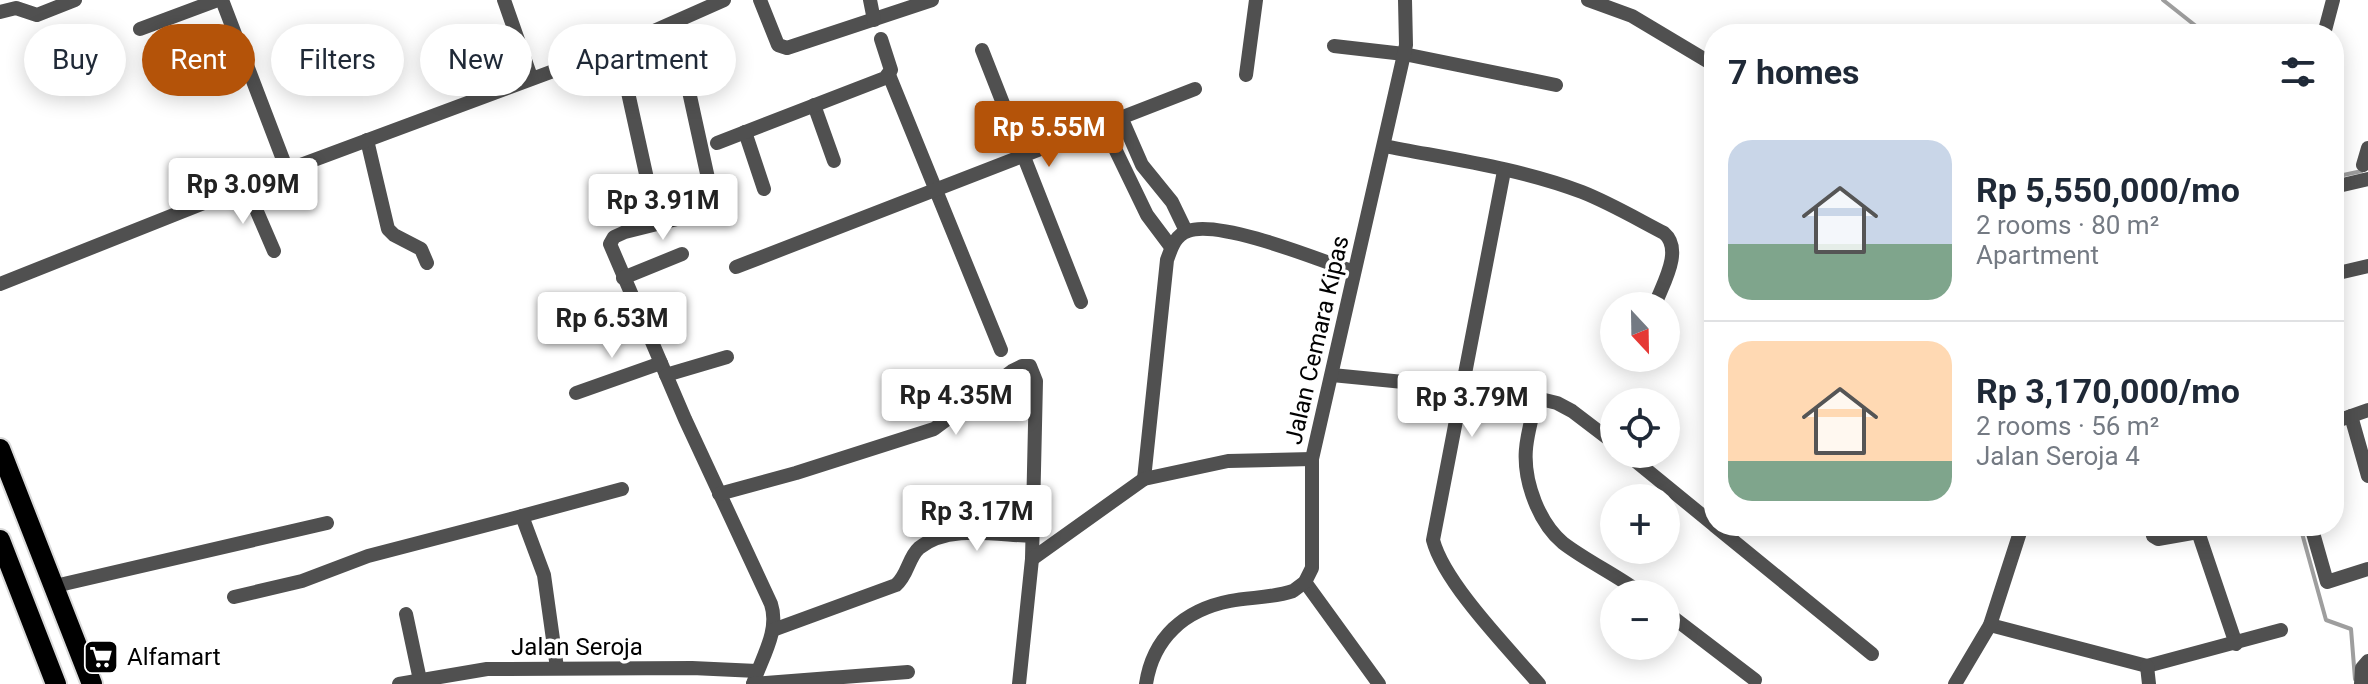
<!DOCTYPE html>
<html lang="en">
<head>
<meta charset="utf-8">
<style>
  body { margin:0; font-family:Roboto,sans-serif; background:#f6f6f7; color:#1f2937; height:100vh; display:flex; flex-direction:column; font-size:30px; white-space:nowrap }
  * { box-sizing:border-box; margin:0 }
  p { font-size:26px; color:#747a83 }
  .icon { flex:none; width:44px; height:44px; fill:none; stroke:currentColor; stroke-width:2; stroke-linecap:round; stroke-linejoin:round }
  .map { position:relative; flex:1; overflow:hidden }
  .drawer { position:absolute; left:1704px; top:24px; width:640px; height:512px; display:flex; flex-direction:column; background:#fff; border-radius:32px; box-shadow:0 4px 20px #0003 }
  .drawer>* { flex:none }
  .guide { position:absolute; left:24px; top:24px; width:760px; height:72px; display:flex; gap:16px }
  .needle { width:52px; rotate:158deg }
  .tools { position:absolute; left:1600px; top:292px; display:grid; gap:16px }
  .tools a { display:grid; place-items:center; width:80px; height:80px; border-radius:50%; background:#fff; box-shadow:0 4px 20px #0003; font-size:40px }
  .price { position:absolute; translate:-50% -68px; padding:0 18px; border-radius:8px; background:#fff; color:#222; font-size:26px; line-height:52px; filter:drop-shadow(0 2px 4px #0008) }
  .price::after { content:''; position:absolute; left:50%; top:48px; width:24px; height:18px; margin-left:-12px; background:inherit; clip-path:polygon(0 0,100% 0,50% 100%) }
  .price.on { background:#b45309; color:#fff }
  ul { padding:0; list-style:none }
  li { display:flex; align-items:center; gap:24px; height:200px; padding:0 24px }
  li+li { border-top:2px solid #e0e1e3 }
  li span { display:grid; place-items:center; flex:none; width:224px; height:160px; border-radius:24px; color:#555 }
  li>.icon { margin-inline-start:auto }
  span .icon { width:96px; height:96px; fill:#fffc; stroke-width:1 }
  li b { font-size:34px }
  h2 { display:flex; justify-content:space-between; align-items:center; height:96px; padding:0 24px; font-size:34px }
  .pill { padding:0 28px; border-radius:36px; background:#fff; box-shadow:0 4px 20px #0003; font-size:28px; line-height:72px }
  .pill.on { background:#b45309; color:#fff }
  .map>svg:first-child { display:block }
</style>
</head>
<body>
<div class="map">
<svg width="2368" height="684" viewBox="0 0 2368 684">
  <rect width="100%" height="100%" fill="#fff"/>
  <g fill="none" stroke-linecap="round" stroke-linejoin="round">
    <g stroke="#9e9e9e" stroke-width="4">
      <polyline points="2163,0 2206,34"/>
      <polyline points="2334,177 2362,171"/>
      <polyline points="2300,526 2326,620 2351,629 2355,679"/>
    </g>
    <g stroke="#dbdbdb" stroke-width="24">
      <g id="primary">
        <polyline points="0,449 92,684"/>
        <polyline points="0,540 56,684"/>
      </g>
    </g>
    <g stroke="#505050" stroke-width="14">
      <polyline points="222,0 287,170"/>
      <polyline points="504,0 531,77"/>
      <polyline points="760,0 778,45 787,48 932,0"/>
      <polyline points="870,0 874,20"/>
      <polyline points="1588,0 1632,16 1714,65"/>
      <polyline points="0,12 16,8 37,15 75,0"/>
      <path d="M674,23L713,201L711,206L701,213L625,232L614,237L610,244L685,419L771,604C780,631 761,659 753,684"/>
      <polyline points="140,29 218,0"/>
      <polyline points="2324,34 2333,0"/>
      <polyline points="1334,46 1404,54 1556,85"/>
      <polyline points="618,47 657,224"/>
      <polyline points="982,50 1081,302"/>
      <polyline points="889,75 1001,350"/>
      <polyline points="1246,75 1256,0"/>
      <polyline points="814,105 834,161"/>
      <polyline points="1121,117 1142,165 1172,202 1186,231"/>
      <polyline points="1103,124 1147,215 1171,247"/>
      <polyline points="745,132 764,189"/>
      <polyline points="367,140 388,229 394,235 421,249 427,263"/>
      <polyline points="717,143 885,78 891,70 881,39"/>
      <path d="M1384,146C1450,159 1519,168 1582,192C1610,203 1637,219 1664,233C1684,250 1662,285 1655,305"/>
      <polyline points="2363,165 2368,148"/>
      <path d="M1504,171L1433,540C1444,583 1509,649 1539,684"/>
      <polyline points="246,186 274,251"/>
      <polyline points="2334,187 2368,179"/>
      <polyline points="736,267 1195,89"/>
      <polyline points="2334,274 2368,266"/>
      <polyline points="623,278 682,254"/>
      <polyline points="0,284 287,170 618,47 724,0"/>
      <polyline points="666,375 727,357"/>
      <polyline points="1332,375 1516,393 1557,403 1572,411 1614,443"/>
      <polyline points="576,393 661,363"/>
      <path d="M1537,398C1526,438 1519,462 1535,502C1541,517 1550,532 1563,543C1588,562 1617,575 1642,594"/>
      <polyline points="2351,416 2368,476"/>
      <polyline points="2334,422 2368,410"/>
      <polyline points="1627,454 1714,525"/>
      <path d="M1144,479L1167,260C1171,249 1175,235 1188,231C1219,219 1320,260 1354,272"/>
      <polyline points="719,494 796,473 934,429 1012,371 1022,366 1030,366 1036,381 1032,559 1019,684"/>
      <polyline points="1715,526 1872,654"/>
      <polyline points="2151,526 2153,536 2158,539 2198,532"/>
      <polyline points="2196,526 2236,644"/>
      <polyline points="2311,526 2327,582 2368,569"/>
      <polyline points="1032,559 1144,479 1228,461 1312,459"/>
      <polyline points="1305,582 1379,684"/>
      <polyline points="55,586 327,523"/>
      <polyline points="234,597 302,581 368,556 522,516"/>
      <polyline points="1666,612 1755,680"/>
      <polyline points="406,614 420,680"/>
      <polyline points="1990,625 2147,666 2281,630"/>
      <path d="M773,630L896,585C908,575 908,558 919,548C948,524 997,535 1032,536"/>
      <polyline points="2147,666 2149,684"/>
      <polyline points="557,668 544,575 522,516 622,489"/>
      <polyline points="399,684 487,669 692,668 757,671"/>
      <polyline points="753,684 908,672"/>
      <path d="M1146,684C1153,638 1184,610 1230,601C1251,597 1272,598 1293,591L1305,582L1312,568V459L1402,63L1406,45L1405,0"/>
      <polyline points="1955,684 1990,625 2022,526"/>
      <polyline points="2361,684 2362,668 2368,661"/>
    </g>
    <use href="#primary" stroke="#000" stroke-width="20"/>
  </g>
  <defs>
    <g id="supermarket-square" transform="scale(1.8)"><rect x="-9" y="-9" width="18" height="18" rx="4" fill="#000" stroke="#fff"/><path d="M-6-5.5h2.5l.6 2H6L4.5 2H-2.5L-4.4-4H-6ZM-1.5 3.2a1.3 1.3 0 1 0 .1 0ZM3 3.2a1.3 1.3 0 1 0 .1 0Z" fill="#fff"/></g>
  </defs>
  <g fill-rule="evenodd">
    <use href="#supermarket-square" x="101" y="657"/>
  </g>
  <g text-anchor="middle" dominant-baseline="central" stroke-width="7" stroke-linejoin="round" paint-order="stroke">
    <g font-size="24" fill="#000" stroke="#fff">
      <text transform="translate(1317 340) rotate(-77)">Jalan Cemara Kipas</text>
      <text x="577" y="647">Jalan Seroja</text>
    </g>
    <g font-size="24" fill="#000" stroke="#fff" text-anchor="start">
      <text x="127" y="657">Alfamart</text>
    </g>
  </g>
</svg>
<div class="tools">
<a><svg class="needle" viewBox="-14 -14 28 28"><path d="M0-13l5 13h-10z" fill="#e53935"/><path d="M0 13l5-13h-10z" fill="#747a83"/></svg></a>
<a><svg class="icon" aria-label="locate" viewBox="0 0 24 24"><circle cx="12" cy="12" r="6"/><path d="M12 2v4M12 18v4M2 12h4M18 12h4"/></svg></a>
<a>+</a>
<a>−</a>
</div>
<b class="price on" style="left:1049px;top:169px">Rp 5.55M</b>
<b class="price" style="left:243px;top:226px">Rp 3.09M</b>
<b class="price" style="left:663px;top:242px">Rp 3.91M</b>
<b class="price" style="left:612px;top:360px">Rp 6.53M</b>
<b class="price" style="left:956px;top:437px">Rp 4.35M</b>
<b class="price" style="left:1472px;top:439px">Rp 3.79M</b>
<b class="price" style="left:977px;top:553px">Rp 3.17M</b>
<div class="guide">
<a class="pill">Buy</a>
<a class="pill on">Rent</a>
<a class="pill">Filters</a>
<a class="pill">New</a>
<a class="pill">Apartment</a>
</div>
<section class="drawer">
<h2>7 homes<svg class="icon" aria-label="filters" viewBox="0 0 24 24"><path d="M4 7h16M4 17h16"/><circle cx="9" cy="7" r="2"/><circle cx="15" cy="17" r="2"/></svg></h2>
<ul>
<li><span style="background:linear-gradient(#c9d6e8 65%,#7fa58c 0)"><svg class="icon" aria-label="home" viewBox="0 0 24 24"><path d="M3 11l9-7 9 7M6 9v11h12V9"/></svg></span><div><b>Rp 5,550,000/mo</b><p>2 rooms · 80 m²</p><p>Apartment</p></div></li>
<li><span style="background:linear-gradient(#ffd9b3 75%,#7fa58c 0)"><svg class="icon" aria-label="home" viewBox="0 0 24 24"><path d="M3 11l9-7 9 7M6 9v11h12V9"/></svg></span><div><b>Rp 3,170,000/mo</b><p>2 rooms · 56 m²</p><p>Jalan Seroja 4</p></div></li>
</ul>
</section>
</div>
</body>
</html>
